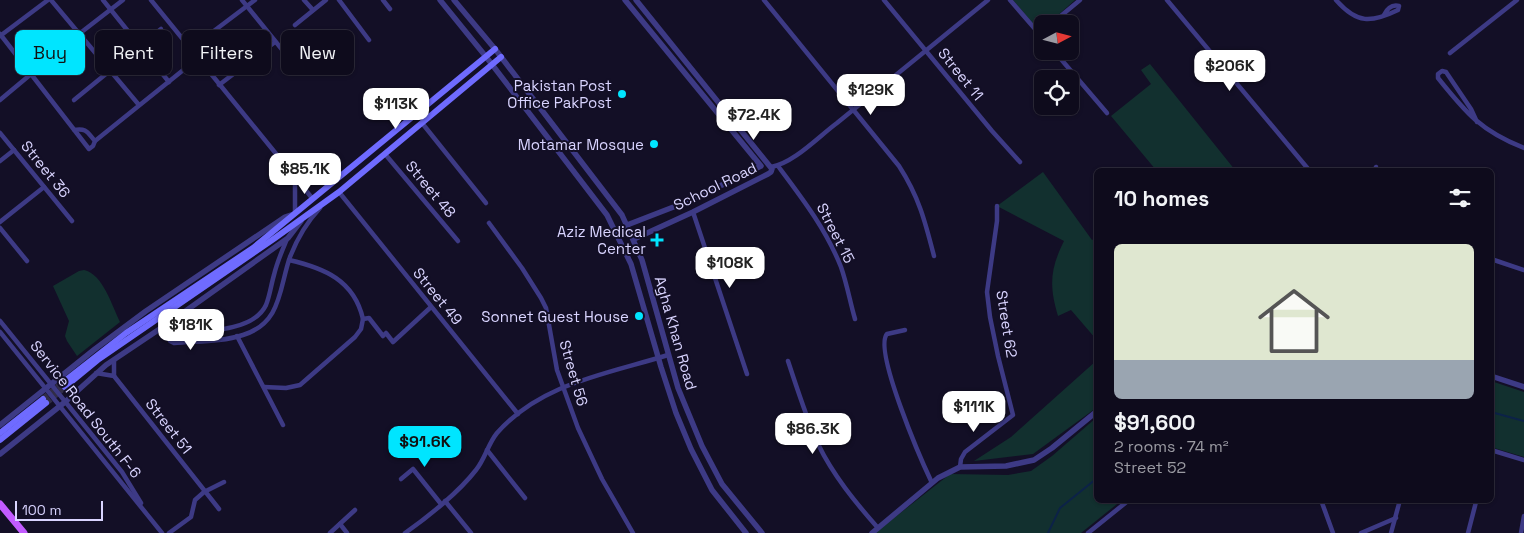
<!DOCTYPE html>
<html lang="en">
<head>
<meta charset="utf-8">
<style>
  body { margin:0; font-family:"Space Grotesk",sans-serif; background:#171425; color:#f1f3f6; height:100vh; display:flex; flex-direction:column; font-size:19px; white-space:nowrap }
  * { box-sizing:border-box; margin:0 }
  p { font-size:16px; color:#9b9ba3 }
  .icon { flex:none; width:28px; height:28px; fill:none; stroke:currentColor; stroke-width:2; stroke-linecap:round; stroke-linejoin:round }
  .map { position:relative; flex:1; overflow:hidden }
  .drawer { position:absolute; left:1094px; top:168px; width:400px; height:335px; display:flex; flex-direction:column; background:#0e0b1c; border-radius:8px; box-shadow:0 1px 4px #0004,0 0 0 1px #2e2b3b }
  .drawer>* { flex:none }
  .guide { position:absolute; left:15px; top:30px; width:475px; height:45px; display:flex; gap:10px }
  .needle { width:32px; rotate:83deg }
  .fabs { position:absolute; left:1034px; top:15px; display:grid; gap:10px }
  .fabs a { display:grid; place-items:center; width:45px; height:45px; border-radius:8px; background:#0e0b1c; box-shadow:0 1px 4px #0004,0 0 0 1px #2e2b3b; font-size:25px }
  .scale { position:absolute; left:15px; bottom:12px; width:88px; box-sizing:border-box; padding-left:5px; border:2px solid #d9d4ff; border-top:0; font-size:14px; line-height:18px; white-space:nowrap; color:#d9d4ff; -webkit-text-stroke:4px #130f26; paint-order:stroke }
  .price { position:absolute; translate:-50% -42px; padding:0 11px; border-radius:10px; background:#fff; color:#222; font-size:16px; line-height:32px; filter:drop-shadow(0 1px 2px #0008) }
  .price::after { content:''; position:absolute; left:50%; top:30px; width:15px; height:11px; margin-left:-8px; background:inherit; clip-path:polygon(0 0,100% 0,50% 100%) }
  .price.current { background:#00e5ff; color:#111 }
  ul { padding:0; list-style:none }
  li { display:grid; align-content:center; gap:10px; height:265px; padding:0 20px }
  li+li { border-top:1px solid #2e2b3b }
  li span { display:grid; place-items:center; height:155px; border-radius:8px; color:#555 }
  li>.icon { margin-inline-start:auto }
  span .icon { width:90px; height:90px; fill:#fffc; stroke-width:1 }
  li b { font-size:21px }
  h2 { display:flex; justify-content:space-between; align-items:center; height:60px; padding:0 20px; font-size:21px }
  .chip { padding:0 18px; border-radius:8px; background:#0e0b1c; box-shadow:0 1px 4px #0004,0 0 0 1px #2e2b3b; font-size:18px; line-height:45px }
  .chip.current { background:#00e5ff; color:#111 }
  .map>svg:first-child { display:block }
</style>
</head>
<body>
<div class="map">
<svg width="1524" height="533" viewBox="0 0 1524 533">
  <rect width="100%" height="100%" fill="#130f26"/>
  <g fill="#12302f">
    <polygon points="1013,0 1075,0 1048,24 1042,24 1042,28 1039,31"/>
    <polygon points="1150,64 1235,170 1156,170 1111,116 1151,84 1141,70"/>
    <path d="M1043,172L1092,240L1096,238V339L1071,310L1058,316C1049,286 1050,269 1064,241L997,206Z"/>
    <path d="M84,270C103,274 112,306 120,322L77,356L67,341L65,336L69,321L53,286L79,271Z"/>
    <polygon points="1096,361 1096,408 1033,454 974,461 1011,437"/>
    <polygon points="1491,381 1524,392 1524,457 1491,447"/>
    <polygon points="1096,418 1096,500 1122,500 1081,533 875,533 950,474 1008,475 1031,471 1052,456"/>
  </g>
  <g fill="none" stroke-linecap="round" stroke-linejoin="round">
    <g stroke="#0c2248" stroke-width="2">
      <polyline points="1491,412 1524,421"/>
      <polyline points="1048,533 1060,508 1096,479"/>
    </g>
    <g stroke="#312d47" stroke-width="6" stroke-dasharray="6 3" stroke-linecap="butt">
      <polyline points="43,399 62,383"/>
      <polyline points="46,403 65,387"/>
    </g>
    <g stroke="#3d3a85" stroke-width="4.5">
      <polyline points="51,0 139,105"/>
      <polyline points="103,0 169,82"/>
      <polyline points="151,0 312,198"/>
      <polyline points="242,0 301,73"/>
      <polyline points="304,0 313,10"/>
      <polyline points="339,0 369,40"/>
      <polyline points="383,0 390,9"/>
      <path d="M764,0L899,166C919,197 925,221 934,256"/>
      <polyline points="884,0 992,131 1020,162"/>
      <polyline points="1010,0 1042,37"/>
      <polyline points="1167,0 1309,170"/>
      <path d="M1336,0C1357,24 1371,23 1398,10L1399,6C1391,4 1387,9 1384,15"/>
      <polyline points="1051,24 1080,0"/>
      <polyline points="295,25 326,0"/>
      <path d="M0,34L89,149L93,146L95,141C87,132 87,128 74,130"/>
      <polyline points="0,36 48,0"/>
      <polyline points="190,49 255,0"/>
      <polyline points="1054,51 1107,113"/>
      <polyline points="1450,53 1517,0"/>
      <polyline points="219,85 275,42"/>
      <polyline points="0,100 79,34 123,0"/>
      <polyline points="74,100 161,29"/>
      <path d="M1477,122L1471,109L1446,72L1442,71L1438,74V78C1466,113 1481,131 1524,148"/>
      <polyline points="422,123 486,203"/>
      <polyline points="0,133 72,221"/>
      <polyline points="95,141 187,67"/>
      <polyline points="385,154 458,241"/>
      <polyline points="0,161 14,150"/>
      <path d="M778,166C802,198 826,229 841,267C847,284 850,302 855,319"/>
      <path d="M771,167C794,163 818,137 837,123C888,82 937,41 988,0"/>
      <polyline points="1375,170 1376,167"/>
      <polyline points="339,192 518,414"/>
      <polyline points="693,212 747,374"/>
      <polyline points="295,213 295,180"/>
      <polyline points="0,222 44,187"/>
      <polyline points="489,223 522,268 541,298 546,308 557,370 578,428 602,479 633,533"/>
      <polyline points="0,228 27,261"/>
      <path d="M287,239C282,251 277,262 274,275C271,285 270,295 266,305C253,333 200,331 174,333L169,337L170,341L174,343C196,341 222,342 243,335C282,323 279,288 290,257C297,239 307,222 320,208"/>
      <polyline points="1491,259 1524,270"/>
      <path d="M289,260C324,268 354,280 363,319"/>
      <polyline points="0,321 122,472 141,503"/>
      <path d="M905,330L887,334C873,350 922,462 932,483"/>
      <polyline points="0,332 162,533"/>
      <polyline points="237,336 283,425"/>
      <path d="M788,361C797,388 806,417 818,444C833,475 855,502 878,528"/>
      <polyline points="96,373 114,376 114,360"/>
      <polyline points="114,376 219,509"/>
      <polyline points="264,387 286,388 300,385 355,337 361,329 363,319 369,318 383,336 386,333 393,342 431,307"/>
      <polyline points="487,450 525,498"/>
      <polyline points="1491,450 1524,460"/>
      <polyline points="960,467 961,459 965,452 1013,415 998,356 990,317 987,292 997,221 997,206"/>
      <polyline points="401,479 413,469 441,504"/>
      <polyline points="1321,500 1333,533"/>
      <polyline points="445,501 471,533"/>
      <polyline points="340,524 347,533"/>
      <polyline points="169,533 191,517 195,500 204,492 224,482"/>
      <polyline points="330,533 355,510"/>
      <path d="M405,533C428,517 459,492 476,470C485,459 488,444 497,433C541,383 607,374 668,355"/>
      <polyline points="1088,533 1129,500"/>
      <polyline points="1361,533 1396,518"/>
      <polyline points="1391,533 1400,500"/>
      <polyline points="1468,533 1476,502"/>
      <polyline points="1521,533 1524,516"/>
    </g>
    <g stroke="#3d3a85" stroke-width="5.5">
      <polyline points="440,0 487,58 607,215 631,264 661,367 676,413 691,449 712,490 746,533"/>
      <polyline points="454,0 495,49 622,215 642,260 678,388 702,446 722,484 762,533"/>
      <polyline points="625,0 761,166 689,201 627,225"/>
      <polyline points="634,239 693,212 768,174 771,172 772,169 636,0"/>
      <polyline points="1491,376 1524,387"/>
      <polyline points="0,425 95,349 146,311 285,217 294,214"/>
      <polyline points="0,454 65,402 106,365 173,320 288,238 301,221"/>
      <polyline points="872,533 938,478 960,467 1006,466 1034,460 1052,448 1096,412"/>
    </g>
    <g stroke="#6f6bff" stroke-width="6">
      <polyline points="62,383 126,333 253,248 495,49"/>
      <polyline points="65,387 99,359 275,238 339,192 501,57"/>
      <polyline points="0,433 43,399"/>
      <polyline points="0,440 46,403"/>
    </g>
    <polyline stroke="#c25bff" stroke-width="7" points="0,504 24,533"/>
  </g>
  <g fill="#00e5ff" stroke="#130f26" stroke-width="2">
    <circle cx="622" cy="94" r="5"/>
    <circle cx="654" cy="144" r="5"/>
    <path d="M654.5 232.5h5v5h5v5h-5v5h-5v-5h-5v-5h5z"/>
    <circle cx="639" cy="316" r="5"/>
  </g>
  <g text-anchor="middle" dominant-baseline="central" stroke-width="4" stroke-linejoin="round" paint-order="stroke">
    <g font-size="15" fill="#d9d4ff" stroke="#130f26">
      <text transform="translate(961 74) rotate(51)">Street 11</text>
      <text transform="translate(46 169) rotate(51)">Street 36</text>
      <text transform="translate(715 186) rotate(-26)">School Road</text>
      <text transform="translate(431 189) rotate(50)">Street 48</text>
      <text transform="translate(836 233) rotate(63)">Street 15</text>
      <text transform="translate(438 296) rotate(51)">Street 49</text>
      <text transform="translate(1007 324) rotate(81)">Street 62</text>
      <text transform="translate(676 333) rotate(74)">Agha Khan Road</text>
      <text transform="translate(574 373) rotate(74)">Street 56</text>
      <text transform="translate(86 409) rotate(52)">Service Road South F-6</text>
      <text transform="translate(169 426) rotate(52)">Street 51</text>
    </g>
    <g font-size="15" fill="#d9d4ff" stroke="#130f26" text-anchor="end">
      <text x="612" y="85">Pakistan Post<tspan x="612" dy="17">Office PakPost</tspan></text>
      <text x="644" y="144">Motamar Mosque</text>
      <text x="646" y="231">Aziz Medical<tspan x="646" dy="17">Center</tspan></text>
      <text x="629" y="316">Sonnet Guest House</text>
    </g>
  </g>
</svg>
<div class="fabs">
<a><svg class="needle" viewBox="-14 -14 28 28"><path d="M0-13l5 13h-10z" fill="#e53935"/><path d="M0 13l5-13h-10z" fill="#9b9ba3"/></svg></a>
<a><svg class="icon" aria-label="locate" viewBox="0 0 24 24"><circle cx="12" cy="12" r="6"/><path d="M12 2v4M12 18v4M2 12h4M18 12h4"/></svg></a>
</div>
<div class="scale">100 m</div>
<b class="price" style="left:1230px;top:92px">$206K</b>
<b class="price" style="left:871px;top:116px">$129K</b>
<b class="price" style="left:396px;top:130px">$113K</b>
<b class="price" style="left:754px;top:141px">$72.4K</b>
<b class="price" style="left:305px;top:195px">$85.1K</b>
<b class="price" style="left:730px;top:289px">$108K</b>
<b class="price" style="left:191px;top:351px">$181K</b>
<b class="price" style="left:974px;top:433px">$111K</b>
<b class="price" style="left:813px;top:455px">$86.3K</b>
<b class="price current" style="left:425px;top:468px">$91.6K</b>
<div class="guide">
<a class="chip current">Buy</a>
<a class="chip">Rent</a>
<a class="chip">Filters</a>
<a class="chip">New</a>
</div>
<section class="drawer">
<h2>10 homes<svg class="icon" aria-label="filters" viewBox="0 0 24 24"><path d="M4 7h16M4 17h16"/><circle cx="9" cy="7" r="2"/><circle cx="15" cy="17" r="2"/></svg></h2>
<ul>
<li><span style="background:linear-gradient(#dfe7d0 75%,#9aa5b1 0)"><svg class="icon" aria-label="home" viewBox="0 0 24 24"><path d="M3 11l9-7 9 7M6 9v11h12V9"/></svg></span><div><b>$91,600</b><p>2 rooms · 74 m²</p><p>Street 52</p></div></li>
</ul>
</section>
</div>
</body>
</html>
